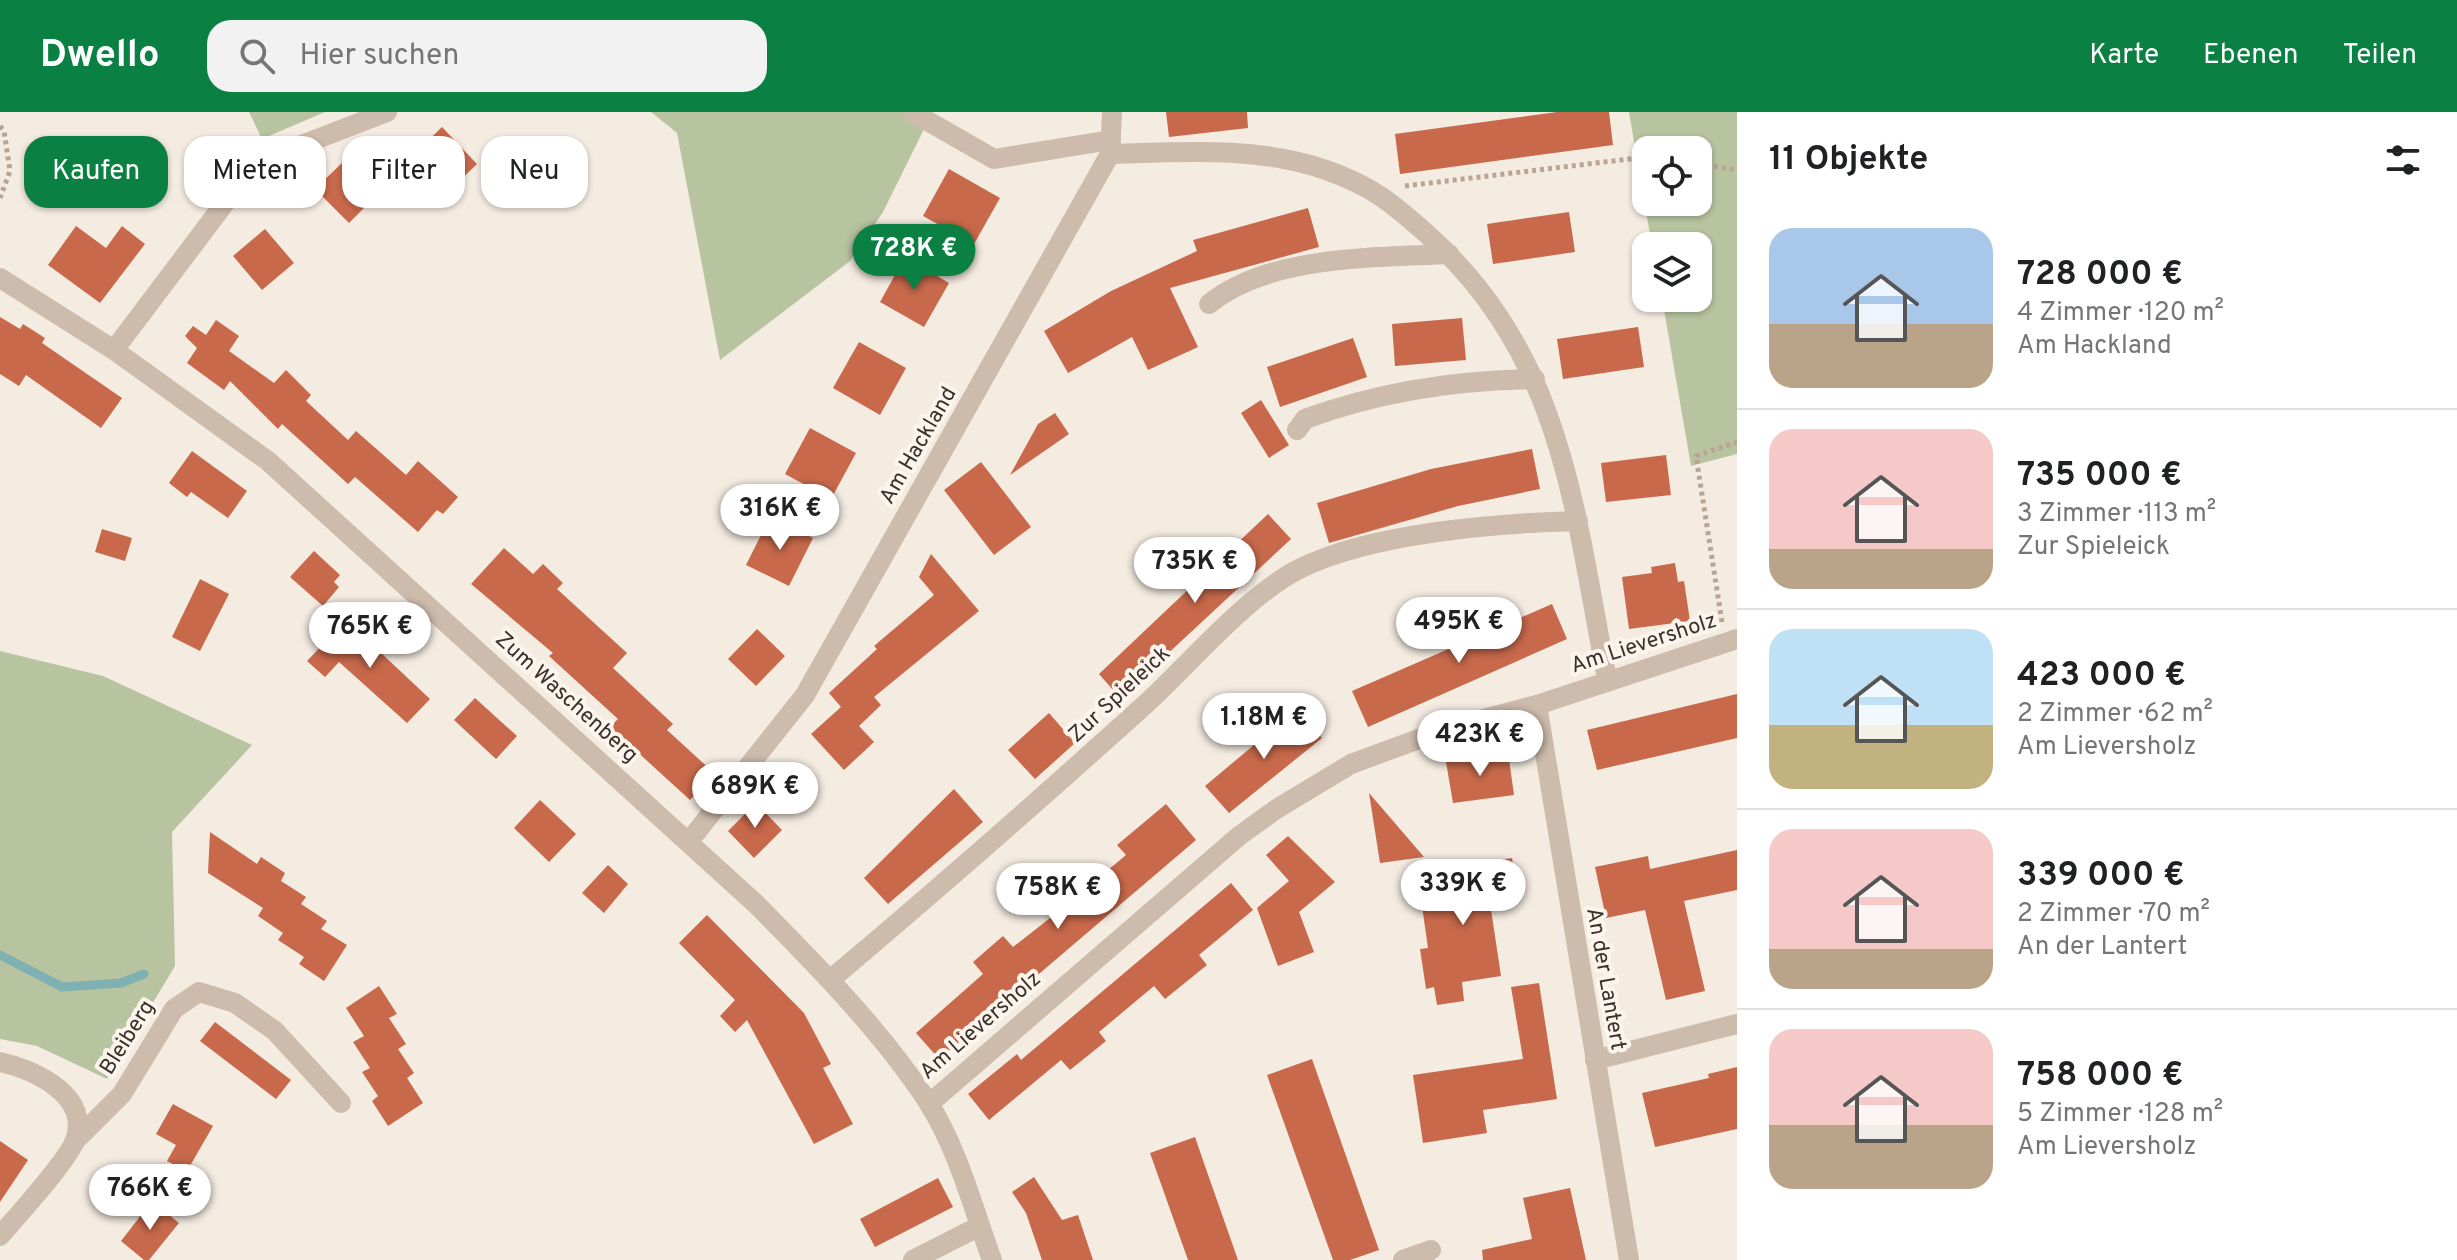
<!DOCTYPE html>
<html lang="de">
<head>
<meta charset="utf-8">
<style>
  body { margin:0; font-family:Overpass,sans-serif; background:#f2f2f2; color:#202124; height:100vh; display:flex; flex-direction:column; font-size:30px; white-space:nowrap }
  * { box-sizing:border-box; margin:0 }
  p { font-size:26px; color:#757577 }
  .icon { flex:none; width:44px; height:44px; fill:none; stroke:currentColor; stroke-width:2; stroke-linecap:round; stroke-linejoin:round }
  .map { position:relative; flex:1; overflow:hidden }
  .side { display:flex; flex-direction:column; background:#fff; width:720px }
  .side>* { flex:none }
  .hud { position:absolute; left:24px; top:24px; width:760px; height:72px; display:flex; gap:16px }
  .controls { position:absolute; left:1632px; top:24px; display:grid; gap:16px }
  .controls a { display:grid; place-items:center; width:80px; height:80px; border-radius:16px; background:#fff; box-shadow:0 2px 6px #0004; font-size:40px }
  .price { position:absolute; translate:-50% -68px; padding:0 18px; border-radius:28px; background:#fff; color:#222; font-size:26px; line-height:52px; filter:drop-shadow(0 2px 4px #0008) }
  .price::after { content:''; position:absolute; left:50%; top:48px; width:24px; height:18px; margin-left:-12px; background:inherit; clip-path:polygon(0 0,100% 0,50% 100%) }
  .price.on { background:#0b8043; color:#fff }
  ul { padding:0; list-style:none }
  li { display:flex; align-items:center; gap:24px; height:200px; padding:0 32px }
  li+li { border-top:2px solid #e0e0e0 }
  li span { display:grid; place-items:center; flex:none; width:224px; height:160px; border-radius:24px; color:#555 }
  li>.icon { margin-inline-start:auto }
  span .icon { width:96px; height:96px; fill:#fffc; stroke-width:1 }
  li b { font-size:34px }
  h2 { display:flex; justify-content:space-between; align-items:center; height:96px; padding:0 32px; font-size:34px }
  .tag { padding:0 28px; border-radius:24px; background:#fff; box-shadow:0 2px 6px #0004; font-size:28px; line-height:72px }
  .tag.on { background:#0b8043; color:#fff }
  header { display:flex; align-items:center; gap:48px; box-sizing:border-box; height:112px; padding:0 40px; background:#0b8043; color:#fff }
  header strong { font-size:38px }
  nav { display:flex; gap:44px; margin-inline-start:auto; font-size:28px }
  .search { width:560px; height:72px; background:#f2f2f2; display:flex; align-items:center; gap:20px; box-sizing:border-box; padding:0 28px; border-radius:24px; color:#757577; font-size:30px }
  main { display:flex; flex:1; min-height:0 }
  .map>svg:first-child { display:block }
</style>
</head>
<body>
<header>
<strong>Dwello</strong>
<div class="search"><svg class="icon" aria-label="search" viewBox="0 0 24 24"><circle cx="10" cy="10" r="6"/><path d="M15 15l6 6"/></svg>Hier suchen</div>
<nav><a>Karte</a><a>Ebenen</a><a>Teilen</a></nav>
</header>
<main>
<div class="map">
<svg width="1737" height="1148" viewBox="0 0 1737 1148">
  <rect width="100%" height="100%" fill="#f4ebe1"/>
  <g fill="#b8c4a0" fill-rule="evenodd">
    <polygon points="249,0 325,0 262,27"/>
    <polygon points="651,0 921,0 924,17 883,100 850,149 720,248 677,21"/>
    <path d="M1629,0H1737V342L1691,354L1662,186H1698V134H1652ZM1698,38V90H1646V38Z"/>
    <polygon points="0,539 103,564 252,633 172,720 175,854 107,967 37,934 0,927"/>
  </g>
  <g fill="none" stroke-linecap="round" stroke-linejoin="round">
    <polyline stroke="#7fb0b2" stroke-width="9" points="0,843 62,875 121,871 144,862"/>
  </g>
  <g fill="#c8694b">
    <polygon points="1166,0 1247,0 1248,16 1169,25"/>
    <polygon points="1557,0 1609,0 1613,33 1400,62 1395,22"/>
    <polygon points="442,15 477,52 448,80 413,43"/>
    <polygon points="344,49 377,83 349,111 315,77"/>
    <polygon points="949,57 1000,86 974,132 923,104"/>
    <polygon points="1308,96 1319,135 1170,176 1198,235 1148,258 1132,225 1068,261 1044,219 1111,179 1197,139 1193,128"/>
    <polygon points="1569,100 1575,140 1493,152 1487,112"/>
    <polygon points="76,114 106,136 122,114 145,132 100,191 48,153"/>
    <polygon points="265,117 294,151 262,178 233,144"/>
    <polygon points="905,145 949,171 924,215 880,190"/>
    <polygon points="0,205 20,217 23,212 45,226 42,231 122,286 101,316 26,263 19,274 0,262"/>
    <polygon points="1462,206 1466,248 1395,254 1392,212"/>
    <polygon points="216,208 239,224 229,239 274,271 286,258 311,283 306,289 348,328 356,319 406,363 418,349 458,385 443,402 437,398 418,420 355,365 348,372 282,312 278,317 230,269 224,278 187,251 197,236 185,224 193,214 206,223"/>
    <polygon points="1638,215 1644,255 1563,267 1557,227"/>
    <polygon points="1353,226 1367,265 1280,295 1267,255"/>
    <polygon points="859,230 906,256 880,303 833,276"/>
    <polygon points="1261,288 1289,333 1269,346 1241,301"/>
    <polygon points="1055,301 1069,322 1010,363 1038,312"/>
    <polygon points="810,316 856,341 831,387 785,362"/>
    <polygon points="1532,337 1540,377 1458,394 1329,431 1317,391 1431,357"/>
    <polygon points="192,339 247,379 228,406 191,380 187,385 169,371"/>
    <polygon points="1666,343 1671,383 1606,390 1601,351"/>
    <polygon points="981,350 1031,415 994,443 944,378"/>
    <polygon points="1268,402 1291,427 1120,586 1099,562"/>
    <polygon points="770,405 813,426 789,474 746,453"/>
    <polygon points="102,417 132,426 125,449 95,440"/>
    <polygon points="504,436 533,462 543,452 563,471 557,477 627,541 613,556 673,612 667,618 714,661 690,688 610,615 618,607 549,544 553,541 471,472"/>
    <polygon points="314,439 340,463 334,470 339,475 323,494 290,465"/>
    <polygon points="931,442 979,499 874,585 881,593 859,614 874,630 844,658 811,622 841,595 829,581 877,537 874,534 934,483 919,465"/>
    <polygon points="1675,451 1678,470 1684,469 1690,509 1629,517 1622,465 1652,461 1651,455"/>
    <polygon points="200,467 229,482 200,539 172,525"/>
    <polygon points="1552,492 1567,527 1368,615 1352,579"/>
    <polygon points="346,508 430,587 407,611 339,550 325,565 307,549"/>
    <polygon points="757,517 785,544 756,574 728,547"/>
    <polygon points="1737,582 1737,626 1597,658 1587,618"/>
    <polygon points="475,586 517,624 496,647 454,608"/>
    <polygon points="1297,597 1322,626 1229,701 1205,674"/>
    <polygon points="1049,601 1075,631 1035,667 1008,638"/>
    <polygon points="1508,640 1514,683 1453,691 1446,650"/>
    <polygon points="954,677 983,710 888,792 864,766"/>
    <polygon points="1369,681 1424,745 1380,751"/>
    <polygon points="540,688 576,722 549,750 514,716"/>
    <polygon points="756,691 782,718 754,746 728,719"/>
    <polygon points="1166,692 1196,728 939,947 916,921 983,862 973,850 1003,824 1013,835 1059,799 1126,743 1117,733"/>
    <polygon points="210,720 257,752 261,745 285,761 281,769 306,785 301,792 327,809 321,817 347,833 324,869 299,852 304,845 278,828 283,821 258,804 263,796 208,761"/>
    <polygon points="1288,724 1335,770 1299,800 1314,840 1278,854 1257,796 1289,769 1266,743"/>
    <polygon points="1737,738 1737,778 1684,789 1705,879 1666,888 1645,798 1606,806 1595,755 1648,744 1650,757"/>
    <polygon points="1512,746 1518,787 1490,791 1501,864 1462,870 1464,889 1437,893 1434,875 1426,877 1420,837 1428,836 1418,766 1488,755 1487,750"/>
    <polygon points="608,753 628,772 604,801 582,781"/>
    <polygon points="1231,771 1253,798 1199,843 1207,853 1165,887 1154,874 1099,920 1106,929 1070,958 1061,948 989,1008 968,982 1017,942 1021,948"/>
    <polygon points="707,803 804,901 831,952 823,956 853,1012 814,1032 747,908 735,920 720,904 735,888 679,831"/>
    <polygon points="1539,871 1557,987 1483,998 1487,1021 1423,1031 1413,963 1523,947 1511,875"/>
    <polygon points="379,874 397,902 389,906 406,932 398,937 414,961 407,966 423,991 388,1014 372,989 378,984 362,960 370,956 353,930 364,924 346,896"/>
    <polygon points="215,910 291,968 276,987 200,929"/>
    <polygon points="1312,947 1379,1138 1350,1148 1333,1148 1267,963"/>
    <polygon points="1737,955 1737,1017 1655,1035 1642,981 1709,966 1708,962"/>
    <polygon points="173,992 213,1014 187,1059 167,1049 176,1033 156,1022"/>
    <polygon points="1195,1025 1206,1057 1238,1148 1188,1148 1150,1041"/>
    <polygon points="0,1029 28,1048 0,1090"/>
    <polygon points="1034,1065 1062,1108 1078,1103 1093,1148 1042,1148 1026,1101 1012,1080"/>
    <polygon points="938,1066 953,1095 875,1135 860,1107"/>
    <polygon points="1570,1076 1586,1148 1483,1148 1482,1138 1532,1127 1523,1086"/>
    <polygon points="152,1089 179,1111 149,1148 144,1148 121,1129"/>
  </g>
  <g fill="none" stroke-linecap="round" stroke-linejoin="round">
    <g stroke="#b9a596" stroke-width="5" stroke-dasharray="4 4" stroke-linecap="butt">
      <polyline points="0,14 4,19 10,59 0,86"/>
      <polyline points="1698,52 1737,58"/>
      <polyline points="1405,74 1646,45"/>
      <polyline points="1722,510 1696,344 1737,330"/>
    </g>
    <g stroke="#cdbbac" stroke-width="20">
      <polyline points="912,0 994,47 1111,28"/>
      <path d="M1110,42C1180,40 1259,34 1326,58C1372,74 1392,91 1427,122C1564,245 1574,398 1607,567"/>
      <path d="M0,166L114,238L268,349L756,792C817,854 880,917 928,990C958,1037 973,1096 992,1148"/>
      <path d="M1209,192C1269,143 1374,146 1449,142"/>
      <polyline points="114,238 255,51 387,0"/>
      <path d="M1297,318L1305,307C1378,280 1457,268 1535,267"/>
      <polyline points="1537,593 1629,1148"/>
      <polyline points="690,728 805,583 1110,42 1112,0"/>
      <path d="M830,868C938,777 1044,684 1149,589C1192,549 1248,483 1299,457C1371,421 1498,411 1578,409"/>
      <polyline points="1595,948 1737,912"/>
      <path d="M0,950C34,957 94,985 74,1031C63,1054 18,1103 0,1124"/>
      <polyline points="929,992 1239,724 1275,698 1351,652 1446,617 1537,593 1737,527"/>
      <polyline points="74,1030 122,982 174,897 199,880 235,891 275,919 341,991"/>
      <polyline points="913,1148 980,1114"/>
      <polyline points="1403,1148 1431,1138"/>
    </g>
  </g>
  <g text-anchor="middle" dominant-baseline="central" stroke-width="8" stroke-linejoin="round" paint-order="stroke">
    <g font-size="22" fill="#3b302b" stroke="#fbf5ee">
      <text transform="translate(919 334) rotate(-60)">Am Hackland</text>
      <text transform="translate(1644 532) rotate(-18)">Am Lieversholz</text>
      <text transform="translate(1120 583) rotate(-43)">Zur Spieleick</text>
      <text transform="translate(566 586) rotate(42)">Zum Waschenberg</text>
      <text transform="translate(1605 867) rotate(80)">An der Lantert</text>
      <text transform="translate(981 914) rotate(-41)">Am Lieversholz</text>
      <text transform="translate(128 926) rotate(-58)">Bleiberg</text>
    </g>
  </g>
</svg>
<div class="controls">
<a><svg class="icon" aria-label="locate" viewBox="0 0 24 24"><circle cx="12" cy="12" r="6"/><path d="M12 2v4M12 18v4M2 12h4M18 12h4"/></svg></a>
<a><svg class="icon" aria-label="layers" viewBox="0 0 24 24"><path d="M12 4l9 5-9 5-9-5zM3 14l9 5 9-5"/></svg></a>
</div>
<b class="price on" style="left:914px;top:180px">728K €</b>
<b class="price" style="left:780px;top:440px">316K €</b>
<b class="price" style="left:1195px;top:493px">735K €</b>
<b class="price" style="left:1459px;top:553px">495K €</b>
<b class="price" style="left:370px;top:558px">765K €</b>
<b class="price" style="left:1264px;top:649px">1.18M €</b>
<b class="price" style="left:1480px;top:666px">423K €</b>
<b class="price" style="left:755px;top:718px">689K €</b>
<b class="price" style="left:1463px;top:815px">339K €</b>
<b class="price" style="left:1058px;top:819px">758K €</b>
<b class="price" style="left:150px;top:1120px">766K €</b>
<div class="hud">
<a class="tag on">Kaufen</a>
<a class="tag">Mieten</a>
<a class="tag">Filter</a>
<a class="tag">Neu</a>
</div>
</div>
<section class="side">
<h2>11 Objekte<svg class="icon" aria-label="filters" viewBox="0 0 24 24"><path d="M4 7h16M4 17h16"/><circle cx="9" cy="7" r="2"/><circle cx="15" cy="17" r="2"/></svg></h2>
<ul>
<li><span style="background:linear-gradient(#a9c7e8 60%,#b9a48a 0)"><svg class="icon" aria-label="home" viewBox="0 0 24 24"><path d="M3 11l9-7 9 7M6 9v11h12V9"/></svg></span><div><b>728 000 €</b><p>4 Zimmer · 120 m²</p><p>Am Hackland</p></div></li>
<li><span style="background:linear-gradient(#f6c9c9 75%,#b9a48a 0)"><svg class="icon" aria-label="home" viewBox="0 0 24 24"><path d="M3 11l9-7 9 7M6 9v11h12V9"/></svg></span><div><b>735 000 €</b><p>3 Zimmer · 113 m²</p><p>Zur Spieleick</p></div></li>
<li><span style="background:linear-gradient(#bfe0f5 60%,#c2b280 0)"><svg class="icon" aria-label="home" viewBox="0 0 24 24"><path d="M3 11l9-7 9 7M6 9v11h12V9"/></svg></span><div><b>423 000 €</b><p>2 Zimmer · 62 m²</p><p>Am Lieversholz</p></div></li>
<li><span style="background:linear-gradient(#f6c9c9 75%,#b9a48a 0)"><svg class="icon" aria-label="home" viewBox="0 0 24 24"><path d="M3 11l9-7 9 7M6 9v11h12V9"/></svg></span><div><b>339 000 €</b><p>2 Zimmer · 70 m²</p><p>An der Lantert</p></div></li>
<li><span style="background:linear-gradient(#f6c9c9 60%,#b9a48a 0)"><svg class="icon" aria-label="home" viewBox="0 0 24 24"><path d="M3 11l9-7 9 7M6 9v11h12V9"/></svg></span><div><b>758 000 €</b><p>5 Zimmer · 128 m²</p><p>Am Lieversholz</p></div></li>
</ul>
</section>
</main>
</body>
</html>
